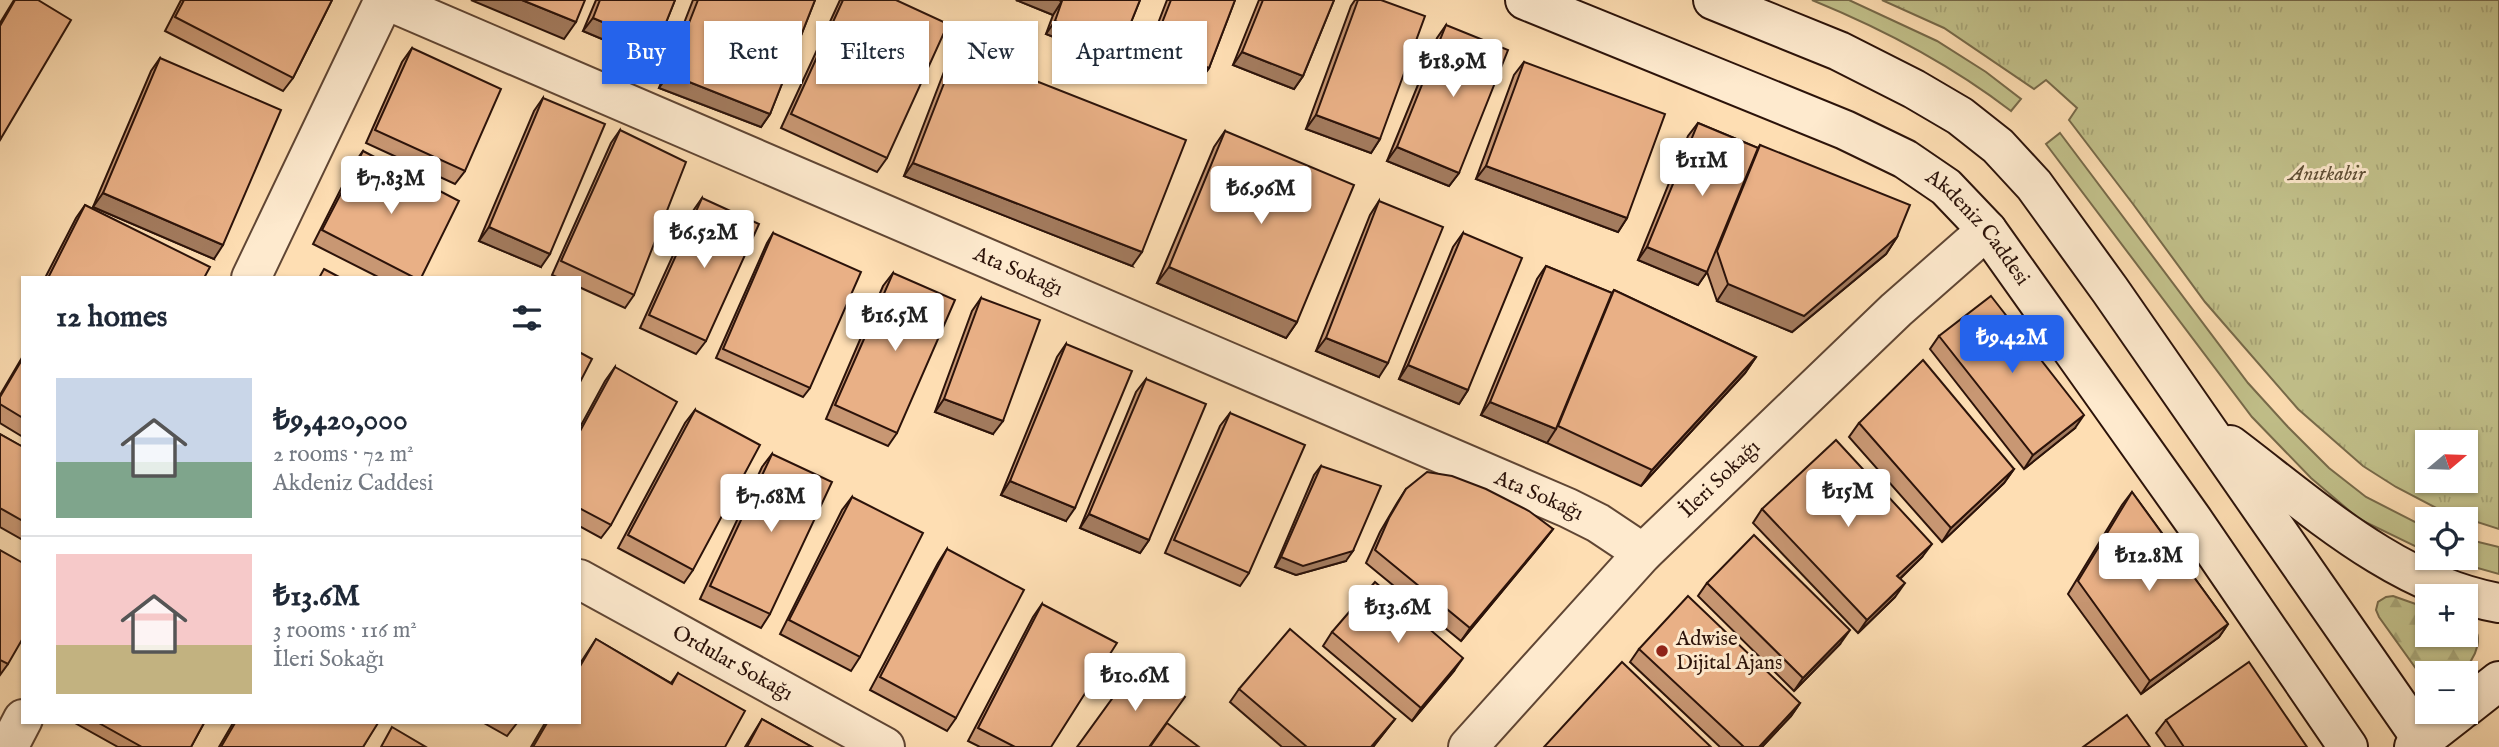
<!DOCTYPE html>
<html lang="en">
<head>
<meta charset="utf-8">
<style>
  body { margin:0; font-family:"IM FELL English",serif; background:#f6f6f7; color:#1f2937; height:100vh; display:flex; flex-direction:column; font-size:26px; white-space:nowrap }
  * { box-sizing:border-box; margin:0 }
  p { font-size:23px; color:#747a83 }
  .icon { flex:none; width:38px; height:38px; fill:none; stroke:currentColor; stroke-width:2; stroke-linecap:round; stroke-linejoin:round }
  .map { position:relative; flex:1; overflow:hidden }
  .sheet { position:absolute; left:21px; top:276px; width:560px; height:448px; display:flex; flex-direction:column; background:#fff; border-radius:0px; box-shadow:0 2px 5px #0004 }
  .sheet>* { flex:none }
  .hud { position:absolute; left:602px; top:21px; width:665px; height:63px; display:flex; gap:14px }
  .needle { width:46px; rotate:71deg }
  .fabs { position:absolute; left:2415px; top:430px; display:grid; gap:14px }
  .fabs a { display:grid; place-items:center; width:63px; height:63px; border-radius:0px; background:#fff; box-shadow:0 2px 5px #0004; font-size:35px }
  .price { position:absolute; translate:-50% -60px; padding:0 16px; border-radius:7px; background:#fff; color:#222; font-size:23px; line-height:46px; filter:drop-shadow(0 2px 4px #0008) }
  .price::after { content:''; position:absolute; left:50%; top:42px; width:21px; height:16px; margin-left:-10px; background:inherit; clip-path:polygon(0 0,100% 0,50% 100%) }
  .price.active { background:#2563eb; color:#fff }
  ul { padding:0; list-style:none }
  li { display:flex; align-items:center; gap:21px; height:175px; padding:0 35px }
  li+li { border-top:2px solid #e0e1e3 }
  li span { display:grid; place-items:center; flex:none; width:196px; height:140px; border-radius:0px; color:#555 }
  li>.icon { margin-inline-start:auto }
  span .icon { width:84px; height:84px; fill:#fffc; stroke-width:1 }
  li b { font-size:30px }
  h2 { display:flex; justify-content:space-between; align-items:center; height:84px; padding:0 35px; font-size:30px }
  .chip { padding:0 24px; border-radius:0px; background:#fff; box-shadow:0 2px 5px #0004; font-size:24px; line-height:63px }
  .chip.active { background:#2563eb; color:#fff }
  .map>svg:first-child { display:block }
</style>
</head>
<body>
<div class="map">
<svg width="2499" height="747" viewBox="0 0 2499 747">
  <defs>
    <pattern id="forest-firs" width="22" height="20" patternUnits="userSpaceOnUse" patternTransform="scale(1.75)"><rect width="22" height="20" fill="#c2c18b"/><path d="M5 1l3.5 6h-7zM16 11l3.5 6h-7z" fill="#a7a577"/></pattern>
    <pattern id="park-tufts" width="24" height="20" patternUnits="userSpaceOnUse" patternTransform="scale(1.75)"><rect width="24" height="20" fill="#c2c18b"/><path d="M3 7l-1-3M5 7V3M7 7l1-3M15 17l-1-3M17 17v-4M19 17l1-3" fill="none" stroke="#a7a577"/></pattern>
  </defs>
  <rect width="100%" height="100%" fill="#fedeb3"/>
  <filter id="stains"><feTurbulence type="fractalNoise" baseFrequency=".00286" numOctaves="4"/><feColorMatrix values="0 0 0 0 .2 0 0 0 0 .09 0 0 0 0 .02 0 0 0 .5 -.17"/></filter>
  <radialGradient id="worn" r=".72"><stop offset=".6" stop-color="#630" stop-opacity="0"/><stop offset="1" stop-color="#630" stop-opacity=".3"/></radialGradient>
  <g fill="#c2c18b" stroke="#776a4a" stroke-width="2">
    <path d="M1812,0H1849L1937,41L1986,72L2021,99L2011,111C1950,64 1883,29 1812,0Z"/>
    <polygon points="2060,133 2248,383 2288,427 2329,468 2366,497 2427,528 2427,552 2359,519 2311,478 2252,417 2046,144"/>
    <polygon points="2466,539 2499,547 2499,574 2442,558 2466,558"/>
  </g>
  <path fill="url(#forest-firs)" stroke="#776a4a" stroke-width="2" d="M2393,596L2427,608V635H2466V622C2488,630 2476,662 2460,672C2452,677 2437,674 2427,674V678L2417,670L2379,617L2376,610L2378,602L2386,597Z"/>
  <path fill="url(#park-tufts)" stroke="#776a4a" stroke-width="2" fill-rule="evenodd" d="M1882,0H2499V529L2440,510L2396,487L2363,466L2298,409L2205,302L2133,204L2069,120L2077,108L2046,80L2034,89L1944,28ZM2427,443H2466V481H2427Z"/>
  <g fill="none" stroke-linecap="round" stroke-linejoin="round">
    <g stroke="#604634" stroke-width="42">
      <g id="street">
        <path id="s1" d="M386,0L1568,508L1598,523L1643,553"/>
        <polyline points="251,278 384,0"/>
        <path id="s2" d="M579,579L885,747"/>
        <polyline points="11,742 23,719"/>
        <path id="s3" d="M1468,747L1643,553L1896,310L1987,230"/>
      </g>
    </g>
    <g stroke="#2c130a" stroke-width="42">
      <g id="secondary">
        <path id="s4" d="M1525,0L1845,130L1905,159L1946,187L1987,230L2193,520L2348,747"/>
        <polyline points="1713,0 1839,51 1914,89 1960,116 1998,146 2034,185 2110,290 2423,741"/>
        <path d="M2230,445C2311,506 2396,585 2499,603"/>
        <polyline points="2466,707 2499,681"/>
        <polyline points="2414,747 2459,712"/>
      </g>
    </g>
    <use href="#street" stroke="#feeace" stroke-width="38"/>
    <use href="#secondary" stroke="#feeace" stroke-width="38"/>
  </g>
  <g fill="#c89773" stroke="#2c130a" stroke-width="2">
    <polygon points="14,0 38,0 0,140 0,23"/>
    <polygon points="181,0 332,0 293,78 283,91 165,31"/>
    <polygon points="596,0 675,0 657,45 647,58 583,31"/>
    <polygon points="693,0 815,0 770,114 761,127 659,88"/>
    <polygon points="840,0 896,0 887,158 877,172 781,128"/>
    <polygon points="1016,0 1140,0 1121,47 1112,60 1046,34 1053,15"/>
    <polygon points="1167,0 1235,0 1209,68 1199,82 1144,60"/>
    <polygon points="1259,0 1334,0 1303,76 1294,89 1233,65"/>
    <polygon points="1355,0 1381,0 1380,139 1371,153 1306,129 1351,6"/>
    <polygon points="1446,25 1459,173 1449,186 1387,161 1437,38"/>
    <polygon points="412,48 465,171 455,184 366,143 402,62"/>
    <polygon points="957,50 1132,266 904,176 947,64"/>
    <polygon points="160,58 214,259 93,207 151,71"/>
    <polygon points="1524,62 1627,218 1618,232 1476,179 1514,75"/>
    <polygon points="543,98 541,267 479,241 534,111"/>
    <polygon points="1698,123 1758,148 1760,145 1897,237 1886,254 1792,332 1717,301 1707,272 1698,285 1638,260 1688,136"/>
    <polygon points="620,130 634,295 625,308 579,287 579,278 559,278 552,275 611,143"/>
    <polygon points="1225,131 1297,322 1286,338 1157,283 1214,147"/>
    <polygon points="363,151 421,278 380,278 313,244 353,165"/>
    <polygon points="702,198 706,341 696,354 640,328 693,211"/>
    <polygon points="1379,201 1379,377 1316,351 1370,215"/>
    <polygon points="85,205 204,278 45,278 76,218"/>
    <polygon points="773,233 810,388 803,397 716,358 767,243"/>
    <polygon points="1463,233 1468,390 1459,404 1399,379 1453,247"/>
    <polygon points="1546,266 1612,293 1614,290 1756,357 1745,373 1641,486 1547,443 1481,415 1537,279"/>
    <polygon points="893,273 897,433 888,446 826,419 883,286"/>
    <polygon points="981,298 993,434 935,412 972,311"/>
    <polygon points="1939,336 2075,428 2024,469 1930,349"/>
    <polygon points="1066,344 1066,521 1001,495 1057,357"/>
    <polygon points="23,356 23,437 0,423 0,395"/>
    <polygon points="615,367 611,525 601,538 579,526 579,429 605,381"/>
    <polygon points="1146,379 1149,540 1140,553 1080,528 1136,392"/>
    <polygon points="695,410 693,570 684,583 618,548 685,423"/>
    <polygon points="1230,413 1249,573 1240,586 1165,553 1220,426"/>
    <polygon points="1859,423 2014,469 2004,483 1942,542 1849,437"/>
    <polygon points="0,434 23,447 23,540 0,527"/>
    <polygon points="772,454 770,614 761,628 700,599 762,467"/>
    <polygon points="1321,466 1346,561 1296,575 1275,567 1314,475"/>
    <polygon points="1406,489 1553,529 1543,542 1461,641 1366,563 1380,532 1397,503"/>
    <polygon points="2132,492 2228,624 2219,637 2141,694 2068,594 2122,505"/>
    <polygon points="852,497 860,657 851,671 780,634 842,510"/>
    <polygon points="1762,509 1922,557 1900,579 1895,597 1858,633 1753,523"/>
    <polygon points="947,549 956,718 947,731 870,690 938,563"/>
    <polygon points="0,550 8,664 0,675"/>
    <polygon points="1707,583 1840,644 1794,691 1698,596"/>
    <polygon points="1042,604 1051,747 980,747 968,741 1033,617"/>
    <polygon points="1332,632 1454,671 1412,721 1323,646"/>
    <polygon points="596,639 671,683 678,673 725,747 531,747 545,723 579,723 579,665"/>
    <polygon points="1639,649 1800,703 1791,716 1762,747 1720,747 1630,662"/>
    <polygon points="1239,689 1395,719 1373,747 1282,747 1230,702"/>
    <polygon points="762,719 812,747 745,747"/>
    <polygon points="2166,720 2307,747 2166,747 2156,733"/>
    <polygon points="75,723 204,723 191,747 118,747"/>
    <polygon points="233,723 377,723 363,747 219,747"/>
    <polygon points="484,723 517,723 507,736"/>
  </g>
  <g fill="#a37b5e" stroke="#2c130a" stroke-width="2">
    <polygon points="471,0 522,0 576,22 564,39"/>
    <polygon points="1016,0 1059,0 1062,1 1053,15"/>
    <polygon points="593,18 657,45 647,58 583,31"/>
    <polygon points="1055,21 1121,47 1112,60 1046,34"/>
    <polygon points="1153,46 1209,68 1199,82 1144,60"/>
    <polygon points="1242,52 1303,76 1294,89 1233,65"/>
    <polygon points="669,74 770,114 761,127 659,88"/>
    <polygon points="1316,115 1380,139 1371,153 1306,129"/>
    <polygon points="1397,147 1459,173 1449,186 1387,161"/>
    <polygon points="913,163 1142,252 1132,266 904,176"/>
    <polygon points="1486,166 1627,218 1618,232 1476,179"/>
    <polygon points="103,193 223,245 214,259 93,207"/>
    <polygon points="489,227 550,254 541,267 479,241"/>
    <polygon points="1897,237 1886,254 1792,332 1717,301 1728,284"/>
    <polygon points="1647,247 1707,272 1698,285 1638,260"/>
    <polygon points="1169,267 1297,322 1286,338 1157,283"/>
    <polygon points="1326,338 1388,363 1379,377 1316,351"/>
    <polygon points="1756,357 1745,373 1641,486 1652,470"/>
    <polygon points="1408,365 1468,390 1459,404 1399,379"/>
    <polygon points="944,399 1003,421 993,434 935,412"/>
    <polygon points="1490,402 1556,429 1547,443 1481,415"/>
    <polygon points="2084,415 2075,428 2024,469 2033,455"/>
    <polygon points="2014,469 2004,483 1942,542 1951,528"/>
    <polygon points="1010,481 1075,508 1066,521 1001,495"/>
    <polygon points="1089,514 1149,540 1140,553 1080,528"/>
    <polygon points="1553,529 1543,542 1461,641 1470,628"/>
    <polygon points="1932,544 1922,557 1888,590 1897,576"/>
    <polygon points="1353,551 1346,561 1296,575 1275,567 1281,557"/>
    <polygon points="1905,583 1895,597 1858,633 1867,620"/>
    <polygon points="2228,624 2219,637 2141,694 2150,681"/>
    <polygon points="1850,630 1840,644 1794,691 1803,678"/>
    <polygon points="1463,658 1454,671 1412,721 1421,708"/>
    <polygon points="1800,703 1791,716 1762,747 1759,747"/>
    <polygon points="1395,719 1373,747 1371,747"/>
  </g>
  <g fill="#e9b086" stroke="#2c130a" stroke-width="2">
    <polygon points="15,0 38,0 71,20 0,140 0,26"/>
    <polygon points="184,0 332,0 293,78 175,17"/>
    <polygon points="522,0 585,0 576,22"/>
    <polygon points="600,0 675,0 657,45 593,18"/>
    <polygon points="698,0 815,0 770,114 669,74"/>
    <polygon points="843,0 896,0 948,24 887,158 791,114"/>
    <polygon points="1059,0 1140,0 1121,47 1055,21 1062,1"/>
    <polygon points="1171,0 1235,0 1209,68 1153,46"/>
    <polygon points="1263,0 1334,0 1303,76 1242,52"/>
    <polygon points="1358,0 1381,0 1425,16 1380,139 1316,115"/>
    <polygon points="1446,25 1508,50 1459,173 1397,147"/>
    <polygon points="412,48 501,89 465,171 375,130"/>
    <polygon points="957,50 1186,140 1142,252 913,163"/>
    <polygon points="160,58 281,110 223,245 103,193"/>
    <polygon points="1524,62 1665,114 1627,218 1486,166"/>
    <polygon points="543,98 605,124 550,254 489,227"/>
    <polygon points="1698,123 1758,148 1707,272 1647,247"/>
    <polygon points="620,130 686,162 634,295 561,261"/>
    <polygon points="1225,131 1354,185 1297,322 1169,267"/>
    <polygon points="1760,145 1910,205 1897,237 1804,316 1728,284 1717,251"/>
    <polygon points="363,151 459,201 421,278 415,278 322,230"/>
    <polygon points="702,198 759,224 706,341 649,315"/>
    <polygon points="1379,201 1443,227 1388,363 1326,338"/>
    <polygon points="85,205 210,267 204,278 48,278"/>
    <polygon points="773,233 861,272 810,388 723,349"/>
    <polygon points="1463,233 1522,258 1468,390 1408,365"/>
    <polygon points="1546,266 1612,293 1556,429 1490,402"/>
    <polygon points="324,269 341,278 319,278"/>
    <polygon points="893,273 955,300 897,433 835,405"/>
    <polygon points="1614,290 1756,357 1652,470 1558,426"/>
    <polygon points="1991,296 2084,415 2033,455 1939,336"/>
    <polygon points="981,298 1040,320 1003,421 944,399"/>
    <polygon points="1066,344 1132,371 1075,508 1010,481"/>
    <polygon points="579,352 592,359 579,384"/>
    <polygon points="23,358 23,418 0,404 0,397"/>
    <polygon points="1923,360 2014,469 1951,528 1859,423"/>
    <polygon points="615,367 677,402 611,525 579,508 579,433"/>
    <polygon points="1146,379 1206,404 1149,540 1089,514"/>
    <polygon points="695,410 760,445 693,570 628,535"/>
    <polygon points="1230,413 1305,445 1249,573 1174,540"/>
    <polygon points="0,434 23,447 23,521 0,508"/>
    <polygon points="1836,440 1932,544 1897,576 1905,583 1867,620 1762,509"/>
    <polygon points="772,454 832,482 770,614 710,586"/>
    <polygon points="1321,466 1381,486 1353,551 1303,566 1281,557"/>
    <polygon points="1427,472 1452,476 1486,489 1529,511 1553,529 1470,628 1375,550 1389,518 1406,489"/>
    <polygon points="2132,492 2228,624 2150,681 2078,581"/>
    <polygon points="852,497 923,533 860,657 789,620"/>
    <polygon points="1754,535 1850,630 1803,678 1707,583"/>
    <polygon points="947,549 1024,590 956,718 880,677"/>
    <polygon points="0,550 23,563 23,638 8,664 0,660"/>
    <polygon points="1375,582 1463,658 1421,708 1332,632"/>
    <polygon points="1688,596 1800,703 1759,747 1744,747 1639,649"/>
    <polygon points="1042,604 1117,643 1051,747 1015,747 978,728"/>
    <polygon points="1290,629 1395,719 1371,747 1307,747 1239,689"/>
    <polygon points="596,639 672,684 678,673 745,711 725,747 533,747 547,723 579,723 579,668"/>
    <polygon points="1622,662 1711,747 1544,747"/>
    <polygon points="2249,662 2307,747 2184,747 2166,720"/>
    <polygon points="1138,663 1185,697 1149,747 1077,747"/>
    <polygon points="2127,715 2150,747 2083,747"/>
    <polygon points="762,719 812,747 747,747"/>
    <polygon points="99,723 204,723 191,747 142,747"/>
    <polygon points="235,723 378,723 363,747 221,747"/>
    <polygon points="1167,723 1199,747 1150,747"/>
    <polygon points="392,727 426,747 381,747"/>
  </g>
  <circle fill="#8f2418" stroke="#feeace" stroke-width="2.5" cx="1662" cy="651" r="7"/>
  <g text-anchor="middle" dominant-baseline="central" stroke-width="6" stroke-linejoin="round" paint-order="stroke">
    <g font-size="21" font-style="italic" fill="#605037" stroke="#feeace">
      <text x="2327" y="174">Anıtkabir</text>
    </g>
    <g font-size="21" fill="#2c130a" stroke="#feeace">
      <text stroke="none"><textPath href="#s4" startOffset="513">Akdeniz Caddesi</textPath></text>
      <text stroke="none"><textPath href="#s1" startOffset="688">Ata Sokağı</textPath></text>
      <text stroke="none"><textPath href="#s3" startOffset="368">İleri Sokağı</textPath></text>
      <text stroke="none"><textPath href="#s1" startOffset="1255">Ata Sokağı</textPath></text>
      <text stroke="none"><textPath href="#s2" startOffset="175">Ordular Sokağı</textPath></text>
    </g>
    <g font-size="21" fill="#2c130a" stroke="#feeace" text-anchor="start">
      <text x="1676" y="639">Adwise<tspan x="1676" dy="24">Dijital Ajans</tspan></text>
    </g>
  </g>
  <rect width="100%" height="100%" filter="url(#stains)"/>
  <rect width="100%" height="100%" fill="url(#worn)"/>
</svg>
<div class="fabs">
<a><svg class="needle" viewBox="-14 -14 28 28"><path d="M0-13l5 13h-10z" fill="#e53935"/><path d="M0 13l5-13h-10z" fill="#747a83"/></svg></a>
<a><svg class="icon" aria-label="locate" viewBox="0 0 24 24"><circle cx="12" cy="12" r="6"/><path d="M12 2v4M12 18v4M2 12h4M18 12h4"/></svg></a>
<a>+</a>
<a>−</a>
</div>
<b class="price" style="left:1453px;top:99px">₺18.9M</b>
<b class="price" style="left:1702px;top:198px">₺11M</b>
<b class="price" style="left:391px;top:216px">₺7.83M</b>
<b class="price" style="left:1261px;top:226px">₺6.96M</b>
<b class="price" style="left:704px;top:270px">₺6.52M</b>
<b class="price" style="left:895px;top:353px">₺16.5M</b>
<b class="price active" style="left:2012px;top:375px">₺9.42M</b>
<b class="price" style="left:1848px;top:529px">₺15M</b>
<b class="price" style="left:771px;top:534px">₺7.68M</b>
<b class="price" style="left:2149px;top:593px">₺12.8M</b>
<b class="price" style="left:1398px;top:645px">₺13.6M</b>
<b class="price" style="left:1135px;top:713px">₺10.6M</b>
<div class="hud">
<a class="chip active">Buy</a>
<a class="chip">Rent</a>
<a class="chip">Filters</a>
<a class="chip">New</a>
<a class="chip">Apartment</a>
</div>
<section class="sheet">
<h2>12 homes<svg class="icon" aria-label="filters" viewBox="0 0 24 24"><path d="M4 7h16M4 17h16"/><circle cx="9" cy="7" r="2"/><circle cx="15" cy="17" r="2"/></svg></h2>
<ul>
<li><span style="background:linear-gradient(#c9d6e8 60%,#7fa58c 0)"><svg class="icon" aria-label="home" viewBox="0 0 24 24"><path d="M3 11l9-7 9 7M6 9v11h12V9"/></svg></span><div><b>₺9,420,000</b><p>2 rooms · 72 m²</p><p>Akdeniz Caddesi</p></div></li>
<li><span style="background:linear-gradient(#f6c9c9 65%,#c2b280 0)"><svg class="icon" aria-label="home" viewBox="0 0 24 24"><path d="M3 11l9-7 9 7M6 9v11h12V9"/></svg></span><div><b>₺13.6M</b><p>3 rooms · 116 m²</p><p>İleri Sokağı</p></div></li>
</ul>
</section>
</div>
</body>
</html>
